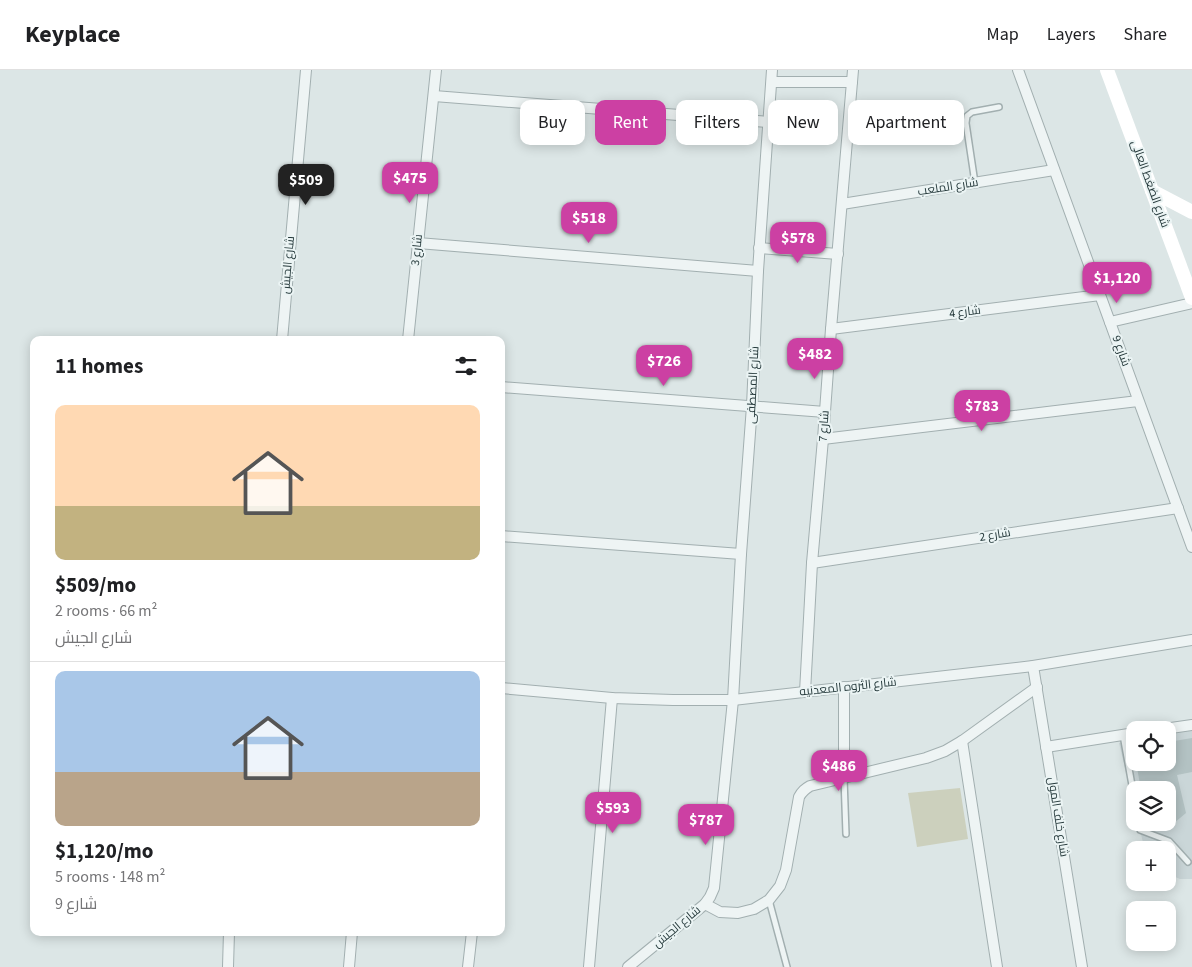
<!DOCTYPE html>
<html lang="en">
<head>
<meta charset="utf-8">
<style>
  body { margin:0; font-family:"Source Sans 3",Cairo,sans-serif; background:#f6f6f6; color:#202124; height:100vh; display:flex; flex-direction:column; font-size:19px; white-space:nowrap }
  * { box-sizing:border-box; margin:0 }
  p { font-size:16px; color:#757577 }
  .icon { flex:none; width:28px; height:28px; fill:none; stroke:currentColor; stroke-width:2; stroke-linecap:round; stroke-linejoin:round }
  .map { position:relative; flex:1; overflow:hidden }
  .side { position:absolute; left:30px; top:266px; width:475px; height:600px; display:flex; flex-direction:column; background:#fff; border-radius:10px; box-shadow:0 2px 12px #0003 }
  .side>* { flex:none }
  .banner { position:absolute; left:520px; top:30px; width:475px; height:45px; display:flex; gap:10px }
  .fabs { position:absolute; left:1126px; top:651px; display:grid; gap:10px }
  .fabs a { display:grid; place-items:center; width:50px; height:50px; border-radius:10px; background:#fff; box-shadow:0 2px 12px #0003; font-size:25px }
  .price { position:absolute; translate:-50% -42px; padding:0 11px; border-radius:10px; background:#cc40a3; color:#fff; font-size:16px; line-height:32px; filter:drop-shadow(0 1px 2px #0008) }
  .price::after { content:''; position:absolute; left:50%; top:30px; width:15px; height:11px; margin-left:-8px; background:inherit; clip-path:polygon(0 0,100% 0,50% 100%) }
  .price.active { background:#222; color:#fff }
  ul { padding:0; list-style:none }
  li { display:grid; align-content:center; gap:10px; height:265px; padding:0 25px }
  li+li { border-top:1px solid #e0e0e0 }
  li span { display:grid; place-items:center; height:155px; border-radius:10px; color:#555 }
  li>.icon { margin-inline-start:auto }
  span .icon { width:90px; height:90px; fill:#fffc; stroke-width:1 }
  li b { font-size:21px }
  h2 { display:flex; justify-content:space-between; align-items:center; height:60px; padding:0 25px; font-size:21px }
  .chip { padding:0 18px; border-radius:10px; background:#fff; box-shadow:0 2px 12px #0003; font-size:18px; line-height:45px }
  .chip.active { background:#cc40a3; color:#fff }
  header { display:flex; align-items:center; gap:30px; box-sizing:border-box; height:70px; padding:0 25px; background:#fff; border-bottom:1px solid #e0e0e0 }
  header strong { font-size:24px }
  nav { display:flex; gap:28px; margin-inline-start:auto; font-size:18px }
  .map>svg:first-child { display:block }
</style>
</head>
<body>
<header>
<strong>Keyplace</strong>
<nav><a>Map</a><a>Layers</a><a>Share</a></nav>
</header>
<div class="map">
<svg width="1192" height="897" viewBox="0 0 1192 897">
  <rect width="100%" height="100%" fill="#dce6e6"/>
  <polygon fill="#cad6d8" points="1192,657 1192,809 1180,809 1168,804 1168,780 1145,780 1138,753 1168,752 1168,720 1135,720 1135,739 1119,673 1135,669 1135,692 1168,692 1168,662"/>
  <polygon fill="#ccd0bd" points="960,718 968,769 917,777 908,723"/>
  <polygon fill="#b3c2c3" points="1192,668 1192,702 1177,705 1186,743 1168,758 1168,720 1141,720 1136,692 1168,692 1168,672"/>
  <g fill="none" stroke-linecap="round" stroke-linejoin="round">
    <g stroke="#a2afb0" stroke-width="8">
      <g id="lane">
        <polyline points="975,113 966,53 967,46 972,42 999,37"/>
        <polyline points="1123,665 1135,732"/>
        <polyline points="844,708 846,764"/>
        <polyline points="1139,752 1140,760 1169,771 1188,792"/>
        <polyline points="769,830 787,897"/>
      </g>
    </g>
    <g stroke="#a2afb0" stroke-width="12">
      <g id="street">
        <polyline points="1018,0 1192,477"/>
        <polyline points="772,12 852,12"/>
        <polyline points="434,26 769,52"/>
        <polyline points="842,134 1054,100"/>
        <polyline points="418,173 758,201"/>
        <polyline points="759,178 838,184"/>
        <polyline points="1110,252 1192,233"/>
        <polyline points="831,259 1100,225"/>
        <polyline points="282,270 306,0"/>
        <polyline points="408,270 436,0"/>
        <polyline points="501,317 825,342"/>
        <polyline points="823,369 1138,331"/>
        <polyline points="501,466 741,484"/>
        <polyline points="812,493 1178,438"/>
        <polyline points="1033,596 1082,897"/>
        <polyline points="844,617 844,708"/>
        <polyline points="501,618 612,628 673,630 733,630 1033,596 1192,570"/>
        <polyline points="805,622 812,493 823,369 831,259 853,0"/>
        <polyline points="1157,660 1192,655"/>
        <polyline points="962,671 997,897"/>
        <polyline points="1046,677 1135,663"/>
        <path d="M705,834L720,842L738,843L754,839L769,830L780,816L786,800L799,727C802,721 805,719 810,716L926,688L945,681L962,671L1037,617"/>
        <polyline points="228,897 229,862"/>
        <polyline points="349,897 352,862"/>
        <polyline points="468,897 472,862"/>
        <polyline points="589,897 612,628"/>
        <polyline points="628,897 705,834 710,827 714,818 733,630 741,484 752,336 758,201 772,0"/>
      </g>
    </g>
    <use href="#lane" stroke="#eef4f4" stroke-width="5"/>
    <use href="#street" stroke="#eef4f4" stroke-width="10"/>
    <g stroke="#fff" stroke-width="14">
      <polyline points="1107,0 1192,228"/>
      <polyline points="1152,121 1192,142"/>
    </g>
  </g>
  <g text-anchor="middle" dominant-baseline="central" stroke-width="4" stroke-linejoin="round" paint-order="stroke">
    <g font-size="12" fill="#263a3c" stroke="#ebf4f4">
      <text transform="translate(1150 114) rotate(70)">شارع الضغط العالى</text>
      <text transform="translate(948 117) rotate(-9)">شارع الملعب</text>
      <text transform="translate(417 180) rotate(-84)">شارع 3</text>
      <text transform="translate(288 195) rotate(-85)">شارع الجيش</text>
      <text transform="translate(965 242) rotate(-7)">شارع 4</text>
      <text transform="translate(1121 281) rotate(70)">شارع 9</text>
      <text transform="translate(753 315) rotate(-87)">شارع المصطفى</text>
      <text transform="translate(824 356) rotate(-86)">شارع 7</text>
      <text transform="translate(995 465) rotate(-9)">شارع 2</text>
      <text transform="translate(848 617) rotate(-6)">شارع الثروه المعدنيه</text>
      <text transform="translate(1058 747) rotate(81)">شارع خلف المول</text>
      <text transform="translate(677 857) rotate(-40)">شارع الجيش</text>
    </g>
  </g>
</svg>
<div class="fabs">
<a><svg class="icon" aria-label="locate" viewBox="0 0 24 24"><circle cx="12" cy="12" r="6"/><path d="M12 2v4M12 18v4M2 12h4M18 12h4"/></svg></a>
<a><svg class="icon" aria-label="layers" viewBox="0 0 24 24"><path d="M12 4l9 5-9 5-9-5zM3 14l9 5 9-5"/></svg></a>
<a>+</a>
<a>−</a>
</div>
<b class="price" style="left:410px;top:134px">$475</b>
<b class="price active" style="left:306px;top:136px">$509</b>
<b class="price" style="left:589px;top:174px">$518</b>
<b class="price" style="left:798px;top:194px">$578</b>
<b class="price" style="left:1117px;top:234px">$1,120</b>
<b class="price" style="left:815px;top:310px">$482</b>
<b class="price" style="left:664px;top:317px">$726</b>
<b class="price" style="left:982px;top:362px">$783</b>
<b class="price" style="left:839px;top:722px">$486</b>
<b class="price" style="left:613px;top:764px">$593</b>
<b class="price" style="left:706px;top:776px">$787</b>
<div class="banner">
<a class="chip">Buy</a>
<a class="chip active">Rent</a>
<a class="chip">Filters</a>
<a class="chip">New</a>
<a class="chip">Apartment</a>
</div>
<section class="side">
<h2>11 homes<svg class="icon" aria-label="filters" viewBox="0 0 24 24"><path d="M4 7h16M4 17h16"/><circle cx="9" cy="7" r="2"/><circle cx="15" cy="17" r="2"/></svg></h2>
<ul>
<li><span style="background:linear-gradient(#ffd9b3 65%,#c2b280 0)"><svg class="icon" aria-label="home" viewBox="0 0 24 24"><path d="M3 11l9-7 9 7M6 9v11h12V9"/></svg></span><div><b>$509/mo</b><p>2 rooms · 66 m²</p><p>شارع الجيش</p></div></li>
<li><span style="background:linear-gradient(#a9c7e8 65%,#b9a48a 0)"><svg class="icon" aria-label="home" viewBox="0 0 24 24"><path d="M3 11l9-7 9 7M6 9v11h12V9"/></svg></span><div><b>$1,120/mo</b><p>5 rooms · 148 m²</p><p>شارع 9</p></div></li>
</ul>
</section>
</div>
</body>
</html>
